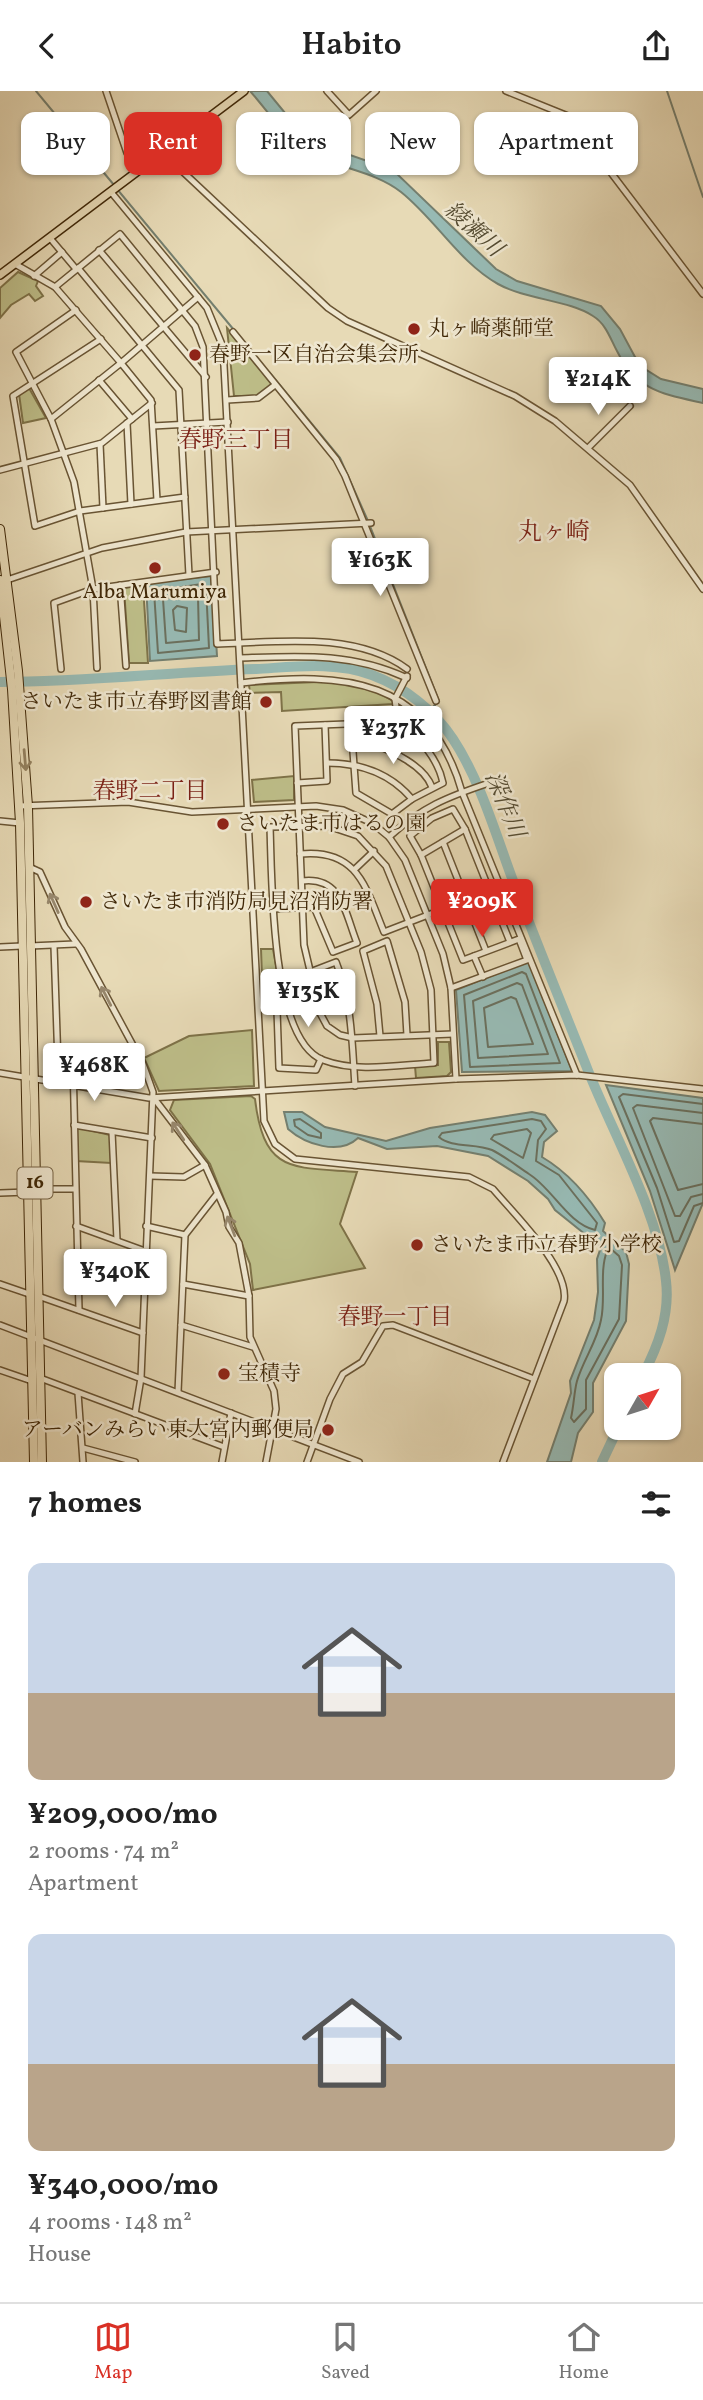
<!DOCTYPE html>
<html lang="en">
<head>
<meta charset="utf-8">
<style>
  body { margin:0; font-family:Vollkorn,"Noto Serif JP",serif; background:#f6f6f6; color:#222; height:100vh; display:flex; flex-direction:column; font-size:26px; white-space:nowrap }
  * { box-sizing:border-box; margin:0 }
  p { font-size:23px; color:#767676 }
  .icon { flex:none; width:38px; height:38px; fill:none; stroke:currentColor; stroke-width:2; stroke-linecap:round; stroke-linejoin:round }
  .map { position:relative; height:1371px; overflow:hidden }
  .drawer { display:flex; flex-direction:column; background:#fff; flex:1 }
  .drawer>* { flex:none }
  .guide { position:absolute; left:21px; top:21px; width:662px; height:63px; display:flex; gap:14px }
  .needle { width:46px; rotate:51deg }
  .controls { position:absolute; left:604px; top:1272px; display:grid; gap:14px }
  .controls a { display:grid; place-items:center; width:77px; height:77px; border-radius:14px; background:#fff; box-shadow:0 2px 5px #0004; font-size:35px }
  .price { position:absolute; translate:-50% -60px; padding:0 16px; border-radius:7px; background:#fff; color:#222; font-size:23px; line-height:46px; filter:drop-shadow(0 2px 4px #0008) }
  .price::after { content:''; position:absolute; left:50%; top:42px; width:21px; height:16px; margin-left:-10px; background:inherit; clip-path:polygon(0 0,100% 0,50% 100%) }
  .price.current { background:#d93025; color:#fff }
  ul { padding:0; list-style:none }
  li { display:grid; align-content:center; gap:14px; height:371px; padding:0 28px }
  li span { display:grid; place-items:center; height:217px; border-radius:14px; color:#555 }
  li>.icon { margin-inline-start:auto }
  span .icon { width:126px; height:126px; fill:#fffc; stroke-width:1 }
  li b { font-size:30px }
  h2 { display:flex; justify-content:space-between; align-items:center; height:84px; padding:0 28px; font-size:30px }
  .chip { padding:0 24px; border-radius:14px; background:#fff; box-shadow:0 2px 5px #0004; font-size:24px; line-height:63px }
  .chip.current { background:#d93025; color:#fff }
  header { display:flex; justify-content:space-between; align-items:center; height:91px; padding:0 28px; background:#fff; font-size:32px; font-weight:600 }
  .tab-bar { display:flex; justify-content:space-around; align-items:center; height:98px; border-top:2px solid #e0e0e0; background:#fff; font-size:19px; color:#767676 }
  .tab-bar a { display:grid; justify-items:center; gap:4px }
  .tab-bar .current { color:#d93025 }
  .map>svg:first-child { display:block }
</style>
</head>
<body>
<header><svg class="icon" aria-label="back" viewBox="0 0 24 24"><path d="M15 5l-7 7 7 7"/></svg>Habito<svg class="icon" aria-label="share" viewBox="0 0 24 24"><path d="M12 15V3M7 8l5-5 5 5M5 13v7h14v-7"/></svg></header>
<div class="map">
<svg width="703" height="1371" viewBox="0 0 703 1371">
  <rect width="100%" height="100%" fill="#e7dab6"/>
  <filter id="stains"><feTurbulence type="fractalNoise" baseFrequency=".00286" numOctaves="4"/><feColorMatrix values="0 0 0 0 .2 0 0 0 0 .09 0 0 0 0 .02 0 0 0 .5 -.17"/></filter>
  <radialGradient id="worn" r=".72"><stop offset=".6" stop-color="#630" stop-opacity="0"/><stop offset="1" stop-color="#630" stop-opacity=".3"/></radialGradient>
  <g fill="#bdbd88" stroke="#7e7248" stroke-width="2">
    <polygon points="18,181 38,190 36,195 43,205 35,210 29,203 11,214 0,227 0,197"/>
    <polygon points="227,237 271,291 272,295 259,305 234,305"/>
    <polygon points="29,297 46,327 23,332 19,303"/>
    <polygon points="143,494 148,572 129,572 124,497"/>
    <polygon points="340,590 379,602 393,610 393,613 282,620 281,601 250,602 249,594"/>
    <polygon points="294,685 294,709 254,711 252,689"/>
    <polygon points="261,858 273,858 283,913 275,916 273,913 263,914"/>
    <polygon points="252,939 254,995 159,1000 144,967 189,945"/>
    <polygon points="438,951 449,951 451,981 447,985 416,987 415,975 438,974"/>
    <path d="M251,1005L255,1008C264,1083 292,1076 357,1081L340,1133L365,1177L253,1199L250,1173L210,1073L170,1019L174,1009Z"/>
    <polygon points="76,1036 110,1044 111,1072 76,1070"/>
  </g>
  <g fill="#97bab4" stroke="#747f6f" stroke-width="2">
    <path d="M250,0H267L299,39L316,52L393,79L496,178L517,190L601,215L620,238L635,266L645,278L661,288L703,298V312C663,303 637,300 617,260C610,247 606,233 593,225C569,209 527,209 498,193C459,171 436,129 401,101C375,80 338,78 309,61C285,48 268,20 250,0Z"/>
    <polygon points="212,485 217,565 150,570 146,492"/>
    <polygon points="529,870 572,980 462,981 456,899"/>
    <polygon points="606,994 703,1007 703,1112 675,1179 650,1100"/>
    <path d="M284,1021H302L325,1036L386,1050L430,1037L532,1021L545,1024L557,1040L544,1051L542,1066C569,1082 588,1104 605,1132L603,1140L626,1161L629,1173L626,1230L593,1292V1321L578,1342L571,1371H547L571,1302L570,1290L594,1229L598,1201L597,1168L601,1156L555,1119L548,1108L528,1090L488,1065L437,1055L387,1058L358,1047C339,1065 305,1053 288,1038Z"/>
  </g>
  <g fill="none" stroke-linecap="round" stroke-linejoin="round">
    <g stroke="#6b705e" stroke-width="2">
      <polygon points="202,493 206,496 209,557 158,562 154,500"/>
      <polygon points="194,503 198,506 199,549 166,552 163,508"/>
      <polygon points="177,515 187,517 186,541 175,539 173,519"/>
      <polygon points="522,881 526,883 560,972 470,976 464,904"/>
      <polygon points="517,892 522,894 548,963 478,967 473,910"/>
      <polygon points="511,906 516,908 533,953 488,956 484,917"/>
      <polyline points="703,1013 623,1003 619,1006 657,1097 674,1151 679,1150 694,1115 703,1112"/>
      <polyline points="703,1022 637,1014 633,1017 675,1125 680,1125 691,1106 703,1103"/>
      <polygon points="300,1028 321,1042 321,1047 308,1044 295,1035 294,1029"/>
      <path d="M532,1028L541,1030L546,1038L538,1049L536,1070L559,1084L597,1132L595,1139C568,1133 552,1097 529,1083C517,1075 504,1065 492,1059C476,1052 451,1057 439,1046L442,1042Z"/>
      <polyline points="703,1033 653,1027 650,1030 678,1099 703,1093"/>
      <polygon points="527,1038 531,1042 523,1067 491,1048 494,1044"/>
      <path d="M611,1158L619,1165L622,1174L619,1228L586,1289V1318L574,1331L571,1327C574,1314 574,1301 577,1290C583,1269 597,1251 601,1229C606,1207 599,1181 607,1160Z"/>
    </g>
    <g stroke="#747f6f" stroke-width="2">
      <polyline points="36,0 114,94"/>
      <polyline points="667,0 703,106"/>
      <polyline points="117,98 234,239"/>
      <polyline points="269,281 340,367 368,430"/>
      <polyline points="370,435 439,610 429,620"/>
    </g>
    <g stroke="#97bab4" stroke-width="10">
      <path d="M0,591C85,591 171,581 256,578C293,576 336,570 372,584C404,596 434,619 453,648C480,689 495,741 512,787C536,851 562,914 587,977C612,1041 659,1122 666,1190C670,1224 658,1255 643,1284"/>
      <polyline points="602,1371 618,1337"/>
    </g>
    <g stroke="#695433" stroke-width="8">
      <g id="minor">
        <path d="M106,0L127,62C140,75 165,70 181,79L328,217L347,230L515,305L555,330L630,394L703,498"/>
        <polyline points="327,0 349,24 376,0"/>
        <polyline points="506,0 568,25 703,203"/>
        <path d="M111,101L207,217L223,256L264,1030L275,1053L295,1068L469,1086L493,1098C514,1123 570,1177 564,1210L503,1371"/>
        <polyline points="50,147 76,178"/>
        <polyline points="99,159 206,286"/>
        <polyline points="15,173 55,196 121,272 198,206"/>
        <polyline points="78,177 179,299 189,484"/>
        <polyline points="34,185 62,161"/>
        <path d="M55,196L120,143L195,235L203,256L217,553C277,551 355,540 407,578"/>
        <polyline points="76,219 16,261 51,328 74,391 93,498 97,577"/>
        <polyline points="233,241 336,368 345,385 436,610"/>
        <polyline points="101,248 13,305 35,435 80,420 185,406"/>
        <polyline points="99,289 132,328"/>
        <polyline points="227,309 258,307 275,294"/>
        <polyline points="51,328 121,272 151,309 157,409"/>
        <polyline points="127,332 131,413"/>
        <polyline points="153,335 228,331"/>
        <polyline points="100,353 103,417"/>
        <polyline points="588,357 630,315"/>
        <polyline points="0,379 102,352 152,312"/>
        <polyline points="4,490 102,457 186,441 371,432"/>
        <polyline points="120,494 126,575"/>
        <path d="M240,567C299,565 351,561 407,587"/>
        <polyline points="61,578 54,512 93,498 216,481"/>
        <path d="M241,592C343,580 430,587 462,701L577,984"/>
        <polyline points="395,608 407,585"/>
        <polyline points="395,608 398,631"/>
        <path d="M351,633L356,702L392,723L412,708L443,692C438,667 420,649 402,631H398L295,635L304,854L320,922L327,935L340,944L353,947L453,943"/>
        <path d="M352,646H358C382,657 422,670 432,696"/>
        <path d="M327,672C359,672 390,682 412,708"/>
        <polyline points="297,692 327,690 325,634"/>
        <polyline points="19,715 128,711 192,721 316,715 343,719 372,732 389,746 405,769 443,863 451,897 456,988"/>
        <polyline points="0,730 20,732"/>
        <path d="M328,735L358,745L386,775L421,861L431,899L434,972C398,974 357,982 323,969C270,949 272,786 270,736Z"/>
        <path d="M389,746C422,716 447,706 489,692"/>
        <polyline points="443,751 486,860"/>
        <path d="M300,763C358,757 366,797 384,841L490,800"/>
        <polyline points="421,764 465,738"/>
        <polyline points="29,776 40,781 65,836 81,858 143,973 153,1001 141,1287 135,1323"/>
        <polyline points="355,778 374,760"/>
        <path d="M274,818L314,816L333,861L357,852C345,822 342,785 302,790"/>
        <polyline points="30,855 75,853"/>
        <polyline points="54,855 58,973 115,971 134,960"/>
        <polyline points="0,856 22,855"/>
        <polyline points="474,865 483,886"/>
        <path d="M310,881L336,871C352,911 352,952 355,995"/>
        <path d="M451,897L527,869L519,848C501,855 482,862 463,869L421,764L410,745L432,727L453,718L465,738L510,851"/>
        <polyline points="288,915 277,919 279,977 316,979 321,968"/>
        <polyline points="380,945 377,913 363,860 387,850 405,911 407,944"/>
        <polyline points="73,972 79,1219"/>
        <polyline points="0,982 149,1007 456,988 577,984 703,998"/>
        <polyline points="153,1006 205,1074 226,1121 229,1136 239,1152 249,1205 250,1246 274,1300 276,1318 266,1371"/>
        <polyline points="74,1034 152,1047"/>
        <polyline points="112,1041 117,1149"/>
        <polyline points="150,1085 184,1086 205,1074"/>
        <polyline points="35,1098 75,1098"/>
        <polyline points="0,1102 28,1101"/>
        <polyline points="76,1135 145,1160"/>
        <polyline points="146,1135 185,1144"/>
        <polyline points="79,1176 143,1199"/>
        <polyline points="0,1193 29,1203"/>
        <polyline points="183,1193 249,1205"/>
        <polyline points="38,1205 143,1242"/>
        <polyline points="0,1234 359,1371"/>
        <polyline points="181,1234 253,1256"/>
        <polyline points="0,1279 32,1290"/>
        <polyline points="40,1287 224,1356"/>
        <polyline points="178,1301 185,1144 217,1103"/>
        <polyline points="78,1302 83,1371"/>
        <polyline points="83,1357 135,1371"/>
        <polyline points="222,1371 231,1322"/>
        <polyline points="307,1371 330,1308 343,1283 362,1271 383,1235 393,1234 534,1288"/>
      </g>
    </g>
    <g stroke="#3f2707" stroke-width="10">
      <polyline id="major" points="0,184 244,0"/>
    </g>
    <g stroke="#3f2707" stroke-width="10">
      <g id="highway">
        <polyline points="0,438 18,580 28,715 42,1371"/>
        <polyline points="0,489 12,598 20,732 34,1371"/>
      </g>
    </g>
    <use href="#minor" stroke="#efe7d0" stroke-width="5"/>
    <use href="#major" stroke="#e7dab6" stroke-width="7"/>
    <use href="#highway" stroke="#e7dab6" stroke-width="8"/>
  </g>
  <defs><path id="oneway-shaft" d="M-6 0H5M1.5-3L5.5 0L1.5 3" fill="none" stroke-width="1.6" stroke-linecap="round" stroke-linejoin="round" transform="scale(1.75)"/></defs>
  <use stroke="#93805e" href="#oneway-shaft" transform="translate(25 669) rotate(85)"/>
  <g stroke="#97876c">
    <use href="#oneway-shaft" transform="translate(54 812) rotate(-114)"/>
    <use href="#oneway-shaft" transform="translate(106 905) rotate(-117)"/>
    <use href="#oneway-shaft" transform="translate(178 1040) rotate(-123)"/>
    <use href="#oneway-shaft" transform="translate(231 1135) rotate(-111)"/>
  </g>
  <g fill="#8f2418" stroke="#efe7d0" stroke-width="2.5">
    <circle cx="414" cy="238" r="7"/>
    <circle cx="195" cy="264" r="7"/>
    <circle cx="155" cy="477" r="7"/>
    <circle cx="266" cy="611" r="7"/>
    <circle cx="223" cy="733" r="7"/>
    <circle cx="86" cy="811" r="7"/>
    <circle cx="417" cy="1154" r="7"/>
    <circle cx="224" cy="1283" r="7"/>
    <circle cx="328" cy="1339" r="7"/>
  </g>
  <g text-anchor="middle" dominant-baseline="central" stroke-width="5" stroke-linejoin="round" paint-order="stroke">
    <rect fill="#efe7d0" stroke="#746143" stroke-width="2" x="17.5" y="1076.5" width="35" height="31" rx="5"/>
    <g font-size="19" font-weight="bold" fill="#3f2707">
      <text x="35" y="1092">16</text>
    </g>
    <g font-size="21" fill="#3f2707" stroke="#efe7d0" text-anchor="start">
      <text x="428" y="238">丸ヶ崎薬師堂</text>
      <text x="209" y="264">春野一区自治会集会所</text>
      <text x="155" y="501" text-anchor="middle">Alba Marumiya</text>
      <text x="252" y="611" text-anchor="end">さいたま市立春野図書館</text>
      <text x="237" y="733">さいたま市はるの園</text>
      <text x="100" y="811">さいたま市消防局見沼消防署</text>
      <text x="431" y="1154">さいたま市立春野小学校</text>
      <text x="238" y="1283">宝積寺</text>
      <text x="314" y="1339" text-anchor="end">アーバンみらい東大宮内郵便局</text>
    </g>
    <g font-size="23" font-style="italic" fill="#554c32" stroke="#efe7d0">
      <text transform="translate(473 139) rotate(42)">綾瀬川</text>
      <text transform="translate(504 714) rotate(68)">深作川</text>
    </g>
    <g font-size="23" fill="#7a1f14" stroke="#efe7d0">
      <text x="236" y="350">春野三丁目</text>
      <text x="150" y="701">春野二丁目</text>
      <text x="395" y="1227">春野一丁目</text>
    </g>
    <g font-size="24" fill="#7a1f14" stroke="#efe7d0">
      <text x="554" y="442">丸ヶ崎</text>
    </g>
  </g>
  <rect width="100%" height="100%" filter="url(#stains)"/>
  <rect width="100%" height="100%" fill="url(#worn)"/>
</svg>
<div class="controls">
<a><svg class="needle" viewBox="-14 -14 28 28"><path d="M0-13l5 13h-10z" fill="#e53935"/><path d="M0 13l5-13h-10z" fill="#767676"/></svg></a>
</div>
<b class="price" style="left:598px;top:326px">¥214K</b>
<b class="price" style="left:380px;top:507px">¥163K</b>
<b class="price" style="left:393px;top:675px">¥237K</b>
<b class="price current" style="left:482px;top:848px">¥209K</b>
<b class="price" style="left:308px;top:938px">¥135K</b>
<b class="price" style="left:94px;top:1012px">¥468K</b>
<b class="price" style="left:115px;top:1218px">¥340K</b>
<div class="guide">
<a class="chip">Buy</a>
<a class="chip current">Rent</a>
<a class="chip">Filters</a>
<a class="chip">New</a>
<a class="chip">Apartment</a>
</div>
</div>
<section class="drawer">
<h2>7 homes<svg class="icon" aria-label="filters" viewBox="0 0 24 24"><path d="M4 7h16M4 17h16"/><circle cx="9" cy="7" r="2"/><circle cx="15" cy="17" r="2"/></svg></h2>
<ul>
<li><span style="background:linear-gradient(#c9d6e8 60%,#b9a48a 0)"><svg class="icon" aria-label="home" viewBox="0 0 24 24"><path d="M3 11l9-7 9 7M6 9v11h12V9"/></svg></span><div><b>¥209,000/mo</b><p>2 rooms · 74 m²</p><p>Apartment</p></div></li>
<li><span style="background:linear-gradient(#c9d6e8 60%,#b9a48a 0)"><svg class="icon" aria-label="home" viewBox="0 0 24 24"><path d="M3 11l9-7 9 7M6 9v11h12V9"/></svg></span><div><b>¥340,000/mo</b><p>4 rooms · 148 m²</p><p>House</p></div></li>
</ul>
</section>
<nav class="tab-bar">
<a class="current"><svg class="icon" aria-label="map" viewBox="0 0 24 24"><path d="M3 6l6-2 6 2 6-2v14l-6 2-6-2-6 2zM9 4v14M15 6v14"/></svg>Map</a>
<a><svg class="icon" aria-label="saved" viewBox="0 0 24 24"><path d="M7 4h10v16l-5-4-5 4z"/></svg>Saved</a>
<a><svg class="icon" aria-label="home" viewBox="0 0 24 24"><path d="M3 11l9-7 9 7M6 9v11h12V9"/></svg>Home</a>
</nav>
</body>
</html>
